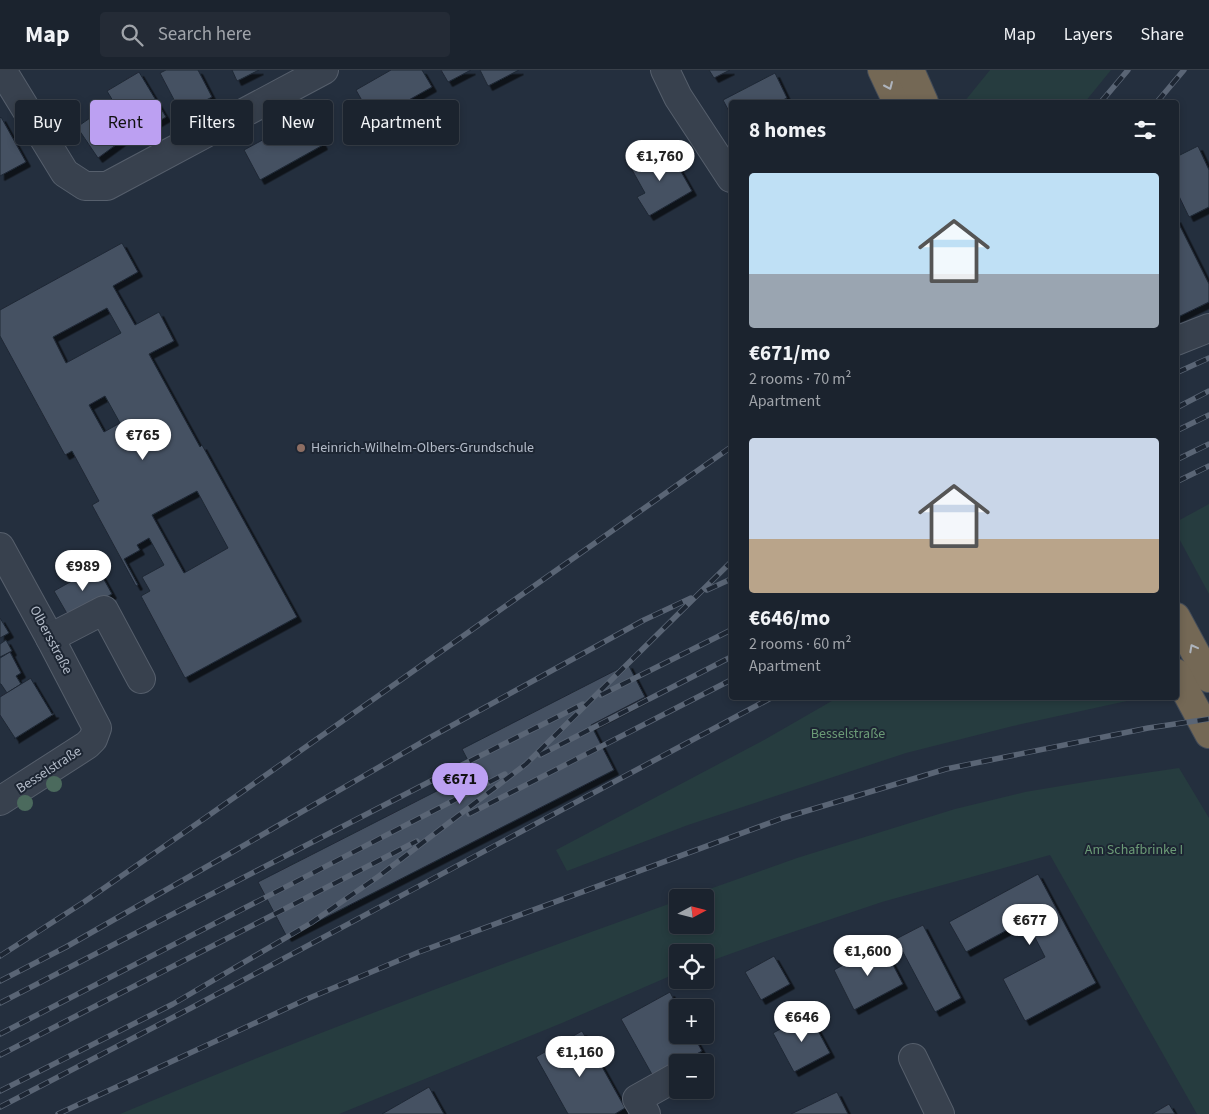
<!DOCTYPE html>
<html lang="en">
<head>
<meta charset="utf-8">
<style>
  body { margin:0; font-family:"Source Sans 3",sans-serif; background:#242b36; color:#f1f3f6; height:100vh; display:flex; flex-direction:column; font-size:19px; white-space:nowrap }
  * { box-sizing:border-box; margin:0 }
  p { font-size:16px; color:#a0a4aa }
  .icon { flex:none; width:28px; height:28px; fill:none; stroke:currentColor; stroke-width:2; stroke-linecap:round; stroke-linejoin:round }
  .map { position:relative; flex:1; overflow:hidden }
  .side { position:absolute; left:729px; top:30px; width:450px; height:600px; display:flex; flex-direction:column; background:#1b232e; border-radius:5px; box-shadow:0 2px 8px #0003,0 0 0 1px #39404a }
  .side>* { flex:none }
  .hud { position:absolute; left:15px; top:30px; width:475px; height:45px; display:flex; gap:10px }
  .needle { width:32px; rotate:83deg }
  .tools { position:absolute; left:669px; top:819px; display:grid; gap:10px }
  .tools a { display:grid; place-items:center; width:45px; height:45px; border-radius:5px; background:#1b232e; box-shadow:0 2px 8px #0003,0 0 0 1px #39404a; font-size:25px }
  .price { position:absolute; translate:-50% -42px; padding:0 11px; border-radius:18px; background:#fff; color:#222; font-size:16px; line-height:32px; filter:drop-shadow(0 1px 2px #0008) }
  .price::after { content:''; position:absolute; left:50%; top:30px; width:15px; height:11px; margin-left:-8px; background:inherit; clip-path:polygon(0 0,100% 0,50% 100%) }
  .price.active { background:#bca0f2; color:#111 }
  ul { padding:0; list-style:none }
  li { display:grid; align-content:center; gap:10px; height:265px; padding:0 20px }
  li span { display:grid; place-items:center; height:155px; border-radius:5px; color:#555 }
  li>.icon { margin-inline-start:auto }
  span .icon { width:90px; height:90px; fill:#fffc; stroke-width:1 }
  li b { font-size:21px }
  h2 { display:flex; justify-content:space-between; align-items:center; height:60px; padding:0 20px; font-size:21px }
  .pill { padding:0 18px; border-radius:5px; background:#1b232e; box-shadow:0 2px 8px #0003,0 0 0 1px #39404a; font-size:18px; line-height:45px }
  .pill.active { background:#bca0f2; color:#111 }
  header { display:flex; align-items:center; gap:30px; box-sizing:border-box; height:70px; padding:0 25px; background:#1b232e; border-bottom:1px solid #39404a }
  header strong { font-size:24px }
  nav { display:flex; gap:28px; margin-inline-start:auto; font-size:18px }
  .search { width:350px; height:45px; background:#242b36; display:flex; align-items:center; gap:12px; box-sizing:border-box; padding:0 18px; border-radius:5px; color:#a0a4aa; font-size:19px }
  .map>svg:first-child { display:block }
</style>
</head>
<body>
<header>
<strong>Map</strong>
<div class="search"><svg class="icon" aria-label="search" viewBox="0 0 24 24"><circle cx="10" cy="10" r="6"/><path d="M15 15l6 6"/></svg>Search here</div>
<nav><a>Map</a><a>Layers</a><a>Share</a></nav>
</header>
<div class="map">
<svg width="1209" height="1044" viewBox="0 0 1209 1044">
  <defs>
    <filter id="shadow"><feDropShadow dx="4.5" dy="4.5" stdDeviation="0" flood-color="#0009"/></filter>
  </defs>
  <rect width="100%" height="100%" fill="#242f3e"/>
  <g fill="#263c3f">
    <polygon points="990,0 1111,0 1085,32 964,32"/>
    <polygon points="1209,434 1209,524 1176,463 1176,452"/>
    <polygon points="837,628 1135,628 1136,629 1013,656 906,683 688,755 567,801 556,780 764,670"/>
    <path d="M1179,698L1209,748V1044H1197L1050,785L882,832L772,869L705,893V882H678L677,903L562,953L339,1044H120C303,967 490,898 677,831L678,855H705V828L687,827L797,788L955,739L1025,722L1097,710Z"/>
  </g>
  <g fill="#455162" stroke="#1f2835" fill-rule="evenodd" filter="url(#shadow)">
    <polygon points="166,0 198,0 212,27 181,43 160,3"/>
    <polygon points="232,0 259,0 237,11"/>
    <polygon points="391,0 422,0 432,17 373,50 356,20"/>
    <polygon points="441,0 471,0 448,12"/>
    <polygon points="480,0 519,0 488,16"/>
    <polygon points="709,0 730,0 714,8"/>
    <polygon points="139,2 166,47 134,66 107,21"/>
    <polygon points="775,3 787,28 781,31 782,32 731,32 731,45 723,30"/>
    <polygon points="103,39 124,69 98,88 77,57"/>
    <polygon points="307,46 323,75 260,110 244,80"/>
    <polygon points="1,47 26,92 0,106 0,48"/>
    <polygon points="1198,76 1209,100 1209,137 1189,147 1176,120 1176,87"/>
    <polygon points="667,77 692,121 649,146 637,127 645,123 631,98"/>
    <polygon points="1176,148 1209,214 1209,232 1176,248"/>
    <path d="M122,173L138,202L113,216L135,255L159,242L174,271L149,284L200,377L202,375L297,547L185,608L141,526L150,521L142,507L164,495L149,468L137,475L140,480L124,489L138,515L136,516L92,435L99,431L72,381L65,385L0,266V240ZM107,238L121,263L66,293L53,267ZM105,326L120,353L104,362L89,335ZM197,421L228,478L184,503L152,445Z"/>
    <polygon points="97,497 112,524 69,547 54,521"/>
    <polygon points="0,548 9,563 0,568"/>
    <polygon points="6,570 12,581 0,587 0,574"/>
    <polygon points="10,582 21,603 16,606 21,614 7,623 1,614 0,614 0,588"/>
    <polygon points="628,594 645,627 591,655 614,700 287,867 258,812 474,702 462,679"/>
    <polygon points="31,608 31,609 52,644 54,643 54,644 14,669 15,668 0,645 0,627"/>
    <polygon points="1038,804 1096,913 1025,951 1003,909 1045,887 1026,850 966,882 949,852"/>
    <polygon points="923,855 961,928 935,942 896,869"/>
    <polygon points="882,874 903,914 854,940 834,900"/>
    <polygon points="774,886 790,914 761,930 745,902"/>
    <polygon points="670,922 678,938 678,965 693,965 702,981 682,992 678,992 654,1008 621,949"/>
    <polygon points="809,944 830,983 794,1002 773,963"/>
    <polygon points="582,961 625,1038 615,1044 568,1044 536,987"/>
    <polygon points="429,1017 444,1044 382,1044"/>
    <polygon points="837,1022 848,1044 791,1044"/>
    <polygon points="1169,1034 1175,1044 1152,1044"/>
  </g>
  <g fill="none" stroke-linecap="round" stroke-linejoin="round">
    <g stroke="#565f6c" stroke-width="30">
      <g id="minor">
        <polyline points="2,0 65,103 85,116 107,116 324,0"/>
        <polyline points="665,0 678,27 731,108"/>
        <polyline points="1176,271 1209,258"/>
        <polyline points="0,477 50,568 97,658 93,669 87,675 0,731"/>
        <polyline points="50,568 104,540 141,609"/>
        <polyline points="913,988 940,1044"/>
        <polyline points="646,1044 637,1029 678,1006"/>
      </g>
    </g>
    <g stroke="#434c59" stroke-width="30">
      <g id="highway">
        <polyline points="882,0 897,32"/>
        <polyline points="910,0 924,32"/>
        <polyline points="1176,547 1209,608"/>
        <polyline points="1176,603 1209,664"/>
      </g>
    </g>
    <use href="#minor" stroke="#38414e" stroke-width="28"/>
    <use href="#highway" stroke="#746855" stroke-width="28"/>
    <g stroke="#5a6575" stroke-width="5.5">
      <g id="rail">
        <polyline points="1101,32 1128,0"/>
        <polyline points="1157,32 1184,0"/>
        <polyline points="1176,303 1209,288"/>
        <polyline points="1176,338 1209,321"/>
        <polyline points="1176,361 1209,345"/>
        <polyline points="1176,390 1209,374"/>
        <polyline points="1176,412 1209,396"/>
        <polyline points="707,520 731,509"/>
        <polyline points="601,625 731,560"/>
        <polyline points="540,685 731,587"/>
        <polyline points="469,744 731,610"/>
        <polyline points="0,886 84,832 205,748 731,377"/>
        <polyline points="0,911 66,877 229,784 431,667 644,550 691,528"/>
        <polyline points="0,933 462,695 583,634"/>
        <polyline points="0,964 505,704"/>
        <polyline points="0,985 417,771"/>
        <polyline points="0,1021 173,934 311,853 379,806 526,694 731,492"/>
        <polyline points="0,1037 191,938 771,628"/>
        <polyline points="58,1044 307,929 419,882 783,748 946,699 1148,658 1209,649"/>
      </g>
    </g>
    <use href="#rail" stroke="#1d2633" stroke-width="4" stroke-dasharray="11" stroke-linecap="butt"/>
  </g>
  <g fill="#4b6a5d">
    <circle cx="54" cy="714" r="8"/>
    <circle cx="25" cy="733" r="8"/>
  </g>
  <defs><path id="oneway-chevron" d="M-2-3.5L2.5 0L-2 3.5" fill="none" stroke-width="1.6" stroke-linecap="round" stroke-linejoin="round" transform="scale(1.25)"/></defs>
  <g stroke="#aeb4bd">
    <use href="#oneway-chevron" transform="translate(889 16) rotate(66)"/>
    <use href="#oneway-chevron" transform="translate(1193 578) rotate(-118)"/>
  </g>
  <circle fill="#8d6e63" stroke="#1d2633" stroke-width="2" cx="301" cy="378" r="5"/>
  <g text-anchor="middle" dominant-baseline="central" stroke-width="4" stroke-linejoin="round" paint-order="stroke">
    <g font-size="14" fill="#b4bcc9" stroke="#1d2633" text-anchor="start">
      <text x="311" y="378">Heinrich-Wilhelm-Olbers-Grundschule</text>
    </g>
    <g font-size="14" fill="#b4bcc9" stroke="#1d2633">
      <text transform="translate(51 570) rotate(62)">Olbersstraße</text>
      <text transform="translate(49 700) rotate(-33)">Besselstraße</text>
    </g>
    <g font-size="14" fill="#6b9a76" stroke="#1d2633">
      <text x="848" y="664">Besselstraße</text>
      <text x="1134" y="780">Am Schafbrinke I</text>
    </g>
  </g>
</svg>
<div class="tools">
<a><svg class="needle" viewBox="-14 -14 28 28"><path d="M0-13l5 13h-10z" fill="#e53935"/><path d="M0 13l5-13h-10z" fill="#a0a4aa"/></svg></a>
<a><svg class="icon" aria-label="locate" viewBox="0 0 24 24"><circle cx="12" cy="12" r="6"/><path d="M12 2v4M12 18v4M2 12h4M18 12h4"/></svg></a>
<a>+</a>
<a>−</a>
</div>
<b class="price" style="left:660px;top:112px">€1,760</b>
<b class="price" style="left:143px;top:391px">€765</b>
<b class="price" style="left:83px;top:522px">€989</b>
<b class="price active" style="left:460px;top:735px">€671</b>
<b class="price" style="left:1030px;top:876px">€677</b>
<b class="price" style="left:868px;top:907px">€1,600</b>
<b class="price" style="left:802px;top:973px">€646</b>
<b class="price" style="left:580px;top:1008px">€1,160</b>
<div class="hud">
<a class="pill">Buy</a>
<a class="pill active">Rent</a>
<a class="pill">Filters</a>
<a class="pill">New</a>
<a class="pill">Apartment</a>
</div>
<section class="side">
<h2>8 homes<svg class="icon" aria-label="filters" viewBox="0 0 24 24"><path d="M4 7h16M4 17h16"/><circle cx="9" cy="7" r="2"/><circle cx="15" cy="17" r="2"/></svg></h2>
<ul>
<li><span style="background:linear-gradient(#bfe0f5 65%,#9aa5b1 0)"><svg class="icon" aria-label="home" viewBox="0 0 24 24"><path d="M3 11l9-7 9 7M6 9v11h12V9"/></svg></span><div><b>€671/mo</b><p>2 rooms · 70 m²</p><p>Apartment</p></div></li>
<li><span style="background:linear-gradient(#c9d6e8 65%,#b9a48a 0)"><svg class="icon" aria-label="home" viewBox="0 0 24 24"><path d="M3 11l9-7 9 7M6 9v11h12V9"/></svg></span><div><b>€646/mo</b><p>2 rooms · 60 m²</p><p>Apartment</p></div></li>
</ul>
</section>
</div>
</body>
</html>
